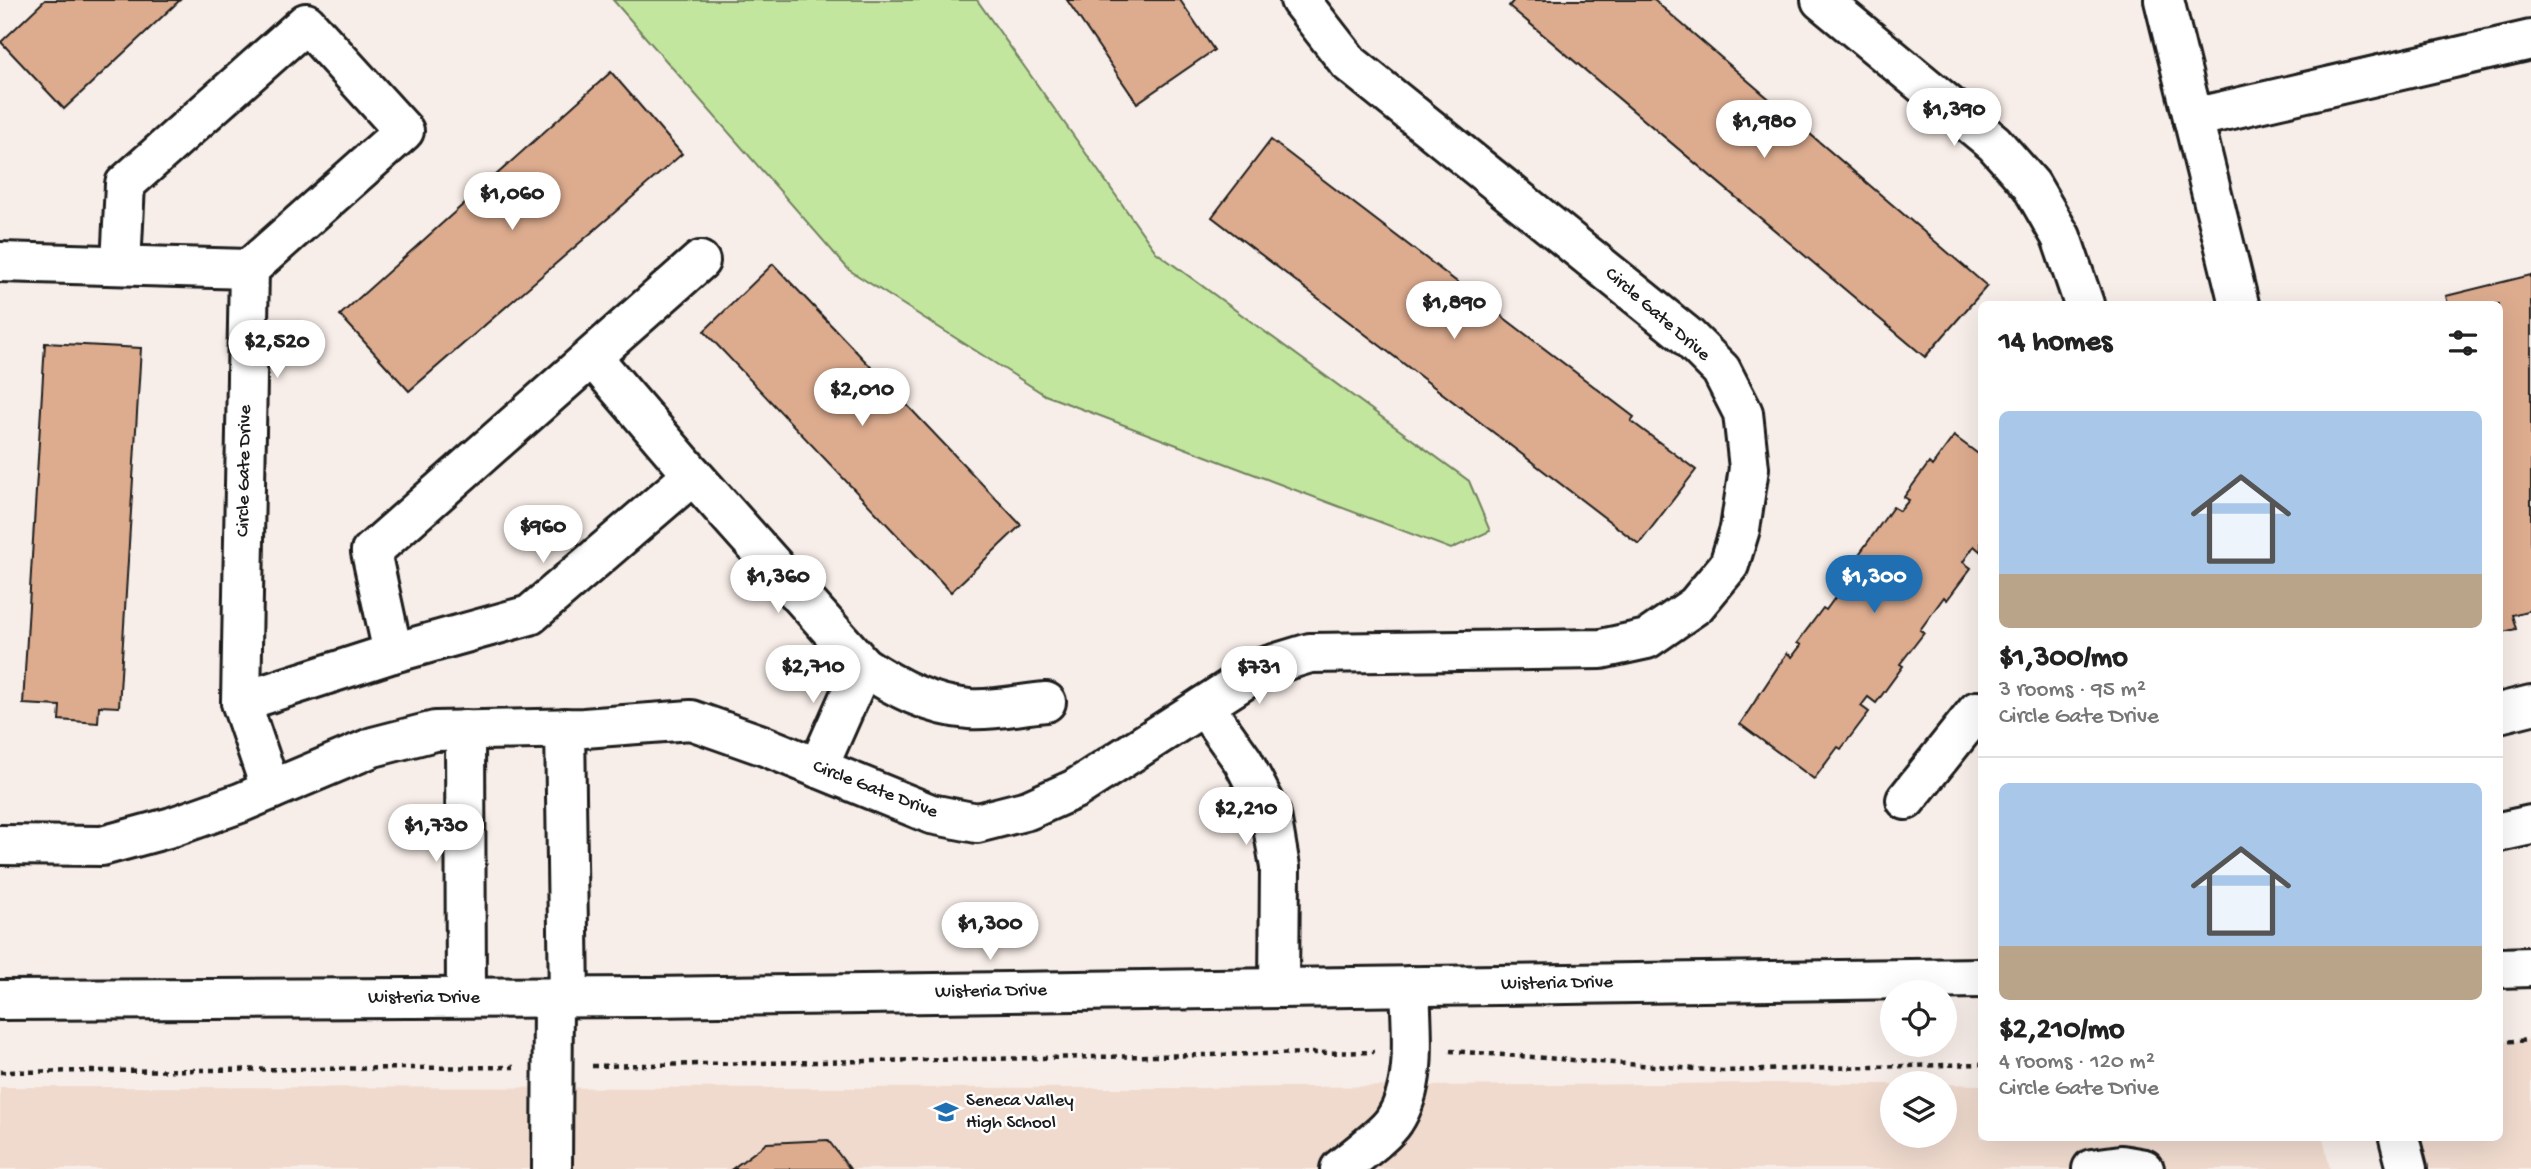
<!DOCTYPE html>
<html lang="en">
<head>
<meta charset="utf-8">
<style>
  body { margin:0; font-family:"Gochi Hand",sans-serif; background:#f6f6f6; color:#222; height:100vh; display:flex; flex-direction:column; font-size:26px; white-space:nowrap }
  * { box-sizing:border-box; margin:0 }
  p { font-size:23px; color:#767676 }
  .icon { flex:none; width:38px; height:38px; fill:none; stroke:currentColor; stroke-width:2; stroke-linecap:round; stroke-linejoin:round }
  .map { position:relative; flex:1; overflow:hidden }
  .details { position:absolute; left:1978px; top:301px; width:525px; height:840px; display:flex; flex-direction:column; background:#fff; border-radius:10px; box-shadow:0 7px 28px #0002 }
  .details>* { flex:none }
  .controls { position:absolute; left:1880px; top:980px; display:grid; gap:14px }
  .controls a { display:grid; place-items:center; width:77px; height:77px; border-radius:50%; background:#fff; box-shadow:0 7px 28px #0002; font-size:35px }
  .price { position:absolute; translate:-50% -60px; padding:0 16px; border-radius:24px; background:#fff; color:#222; font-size:23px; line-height:46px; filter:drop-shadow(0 2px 4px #0008) }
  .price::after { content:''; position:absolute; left:50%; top:42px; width:21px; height:16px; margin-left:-10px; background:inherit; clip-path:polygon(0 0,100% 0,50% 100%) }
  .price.current { background:#1f6fb2; color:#fff }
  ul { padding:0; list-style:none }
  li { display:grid; align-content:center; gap:14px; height:371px; padding:0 21px }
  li+li { border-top:2px solid #e0e0e0 }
  li span { display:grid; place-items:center; height:217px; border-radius:10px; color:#555 }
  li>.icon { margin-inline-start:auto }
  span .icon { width:126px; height:126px; fill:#fffc; stroke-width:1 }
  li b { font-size:30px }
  h2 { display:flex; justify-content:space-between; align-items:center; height:84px; padding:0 21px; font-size:30px }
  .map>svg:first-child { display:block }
</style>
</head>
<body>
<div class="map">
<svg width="2531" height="1169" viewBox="0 0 2531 1169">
  <rect width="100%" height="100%" fill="#f8eee9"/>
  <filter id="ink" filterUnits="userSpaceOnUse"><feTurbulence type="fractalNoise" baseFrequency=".0143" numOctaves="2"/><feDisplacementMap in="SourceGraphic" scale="14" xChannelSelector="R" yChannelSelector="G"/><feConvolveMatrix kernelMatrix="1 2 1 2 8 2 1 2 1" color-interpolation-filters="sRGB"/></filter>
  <g filter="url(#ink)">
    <g fill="#f0dace">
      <polygon points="2531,1040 2531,1169 2407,1169 2399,1138 2499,1138 2499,1042"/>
      <polygon points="1763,1083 1892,1084 1892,1136 1944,1136 1944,1084 1981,1085 1981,1138 2323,1138 2330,1169 0,1169 0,1087 1187,1088"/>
    </g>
    <polygon fill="#c3e69f" stroke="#70815e" stroke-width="2" points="613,0 977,0 1156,252 1469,481 1490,531 1451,549 1045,395 849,270"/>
    <g fill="#ddac8f" stroke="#1c1c1c" stroke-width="2">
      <polygon points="45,0 180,0 64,109 1,42"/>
      <polygon points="1067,0 1180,0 1214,50 1137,103"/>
      <polygon points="1514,0 1654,0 1987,286 1925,357 1509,6"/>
      <polygon points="611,72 682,154 409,391 340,315"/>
      <polygon points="1271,140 1634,417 1631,421 1696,470 1639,544 1212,217"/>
      <polygon points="773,264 1021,525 951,592 704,331"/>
      <polygon points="2531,275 2531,610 2512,615 2516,629 2499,633 2499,304 2448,304 2446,296"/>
      <polygon points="45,343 141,348 119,707 99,706 98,723 59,720 60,706 23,704"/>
      <polygon points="1954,436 1981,456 1981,552 1974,546 1963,562 1971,568 1947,600 1944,597 1920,630 1924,633 1900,664 1903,666 1876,703 1868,697 1861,706 1869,712 1841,749 1838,747 1814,779 1740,724 1787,653 1792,657 1801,645 1797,643 1823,608 1826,610 1847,581 1842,578 1893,507 1900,511 1909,500 1904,497 1929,463 1932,466"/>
      <polygon points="828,1140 850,1169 732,1169 767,1143"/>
    </g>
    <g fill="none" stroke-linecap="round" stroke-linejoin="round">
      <g stroke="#1c1c1c" stroke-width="44">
        <g id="minor">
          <polyline points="1821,0 1994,143 2031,185 2061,237 2084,304"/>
          <polyline points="2164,0 2239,304"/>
          <polyline points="2193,118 2531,40"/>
          <polyline points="0,262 249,269 241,702 271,790"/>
          <polyline points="121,265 125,184 306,23 404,131 249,269"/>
          <path d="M593,358L693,475L863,666C895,687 930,706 969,709C993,711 1021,704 1046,702"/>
          <polyline points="393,653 530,615 693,475"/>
          <polyline points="241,702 393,653 371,552 700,261"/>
          <polyline points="1204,706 1243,761 1271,815 1280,867 1279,988"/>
          <polyline points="2499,713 2531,705"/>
          <polyline points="565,728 569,997"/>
          <polyline points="465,730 466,997"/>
          <polyline points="818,768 863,666"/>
          <polyline points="1906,800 1977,711"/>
          <polyline points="2499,832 2531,825"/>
          <polyline points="0,845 102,846 172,827 240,803 373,747 435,731 584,728 691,720 762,745 931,814 977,823 1028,810 1075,789 1264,667 1310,653 1601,649 1647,639 1696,605 1729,565 1740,529 1749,468 1743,413 1721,370 1686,335 1349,63 1300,0"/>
          <polyline points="2499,968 2531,967"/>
          <polyline points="0,1000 651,997 1981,978"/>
          <polyline points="2399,1138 2407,1169"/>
          <polyline points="552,1169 553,997"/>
          <path d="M1340,1169C1354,1157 1385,1135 1394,1121C1419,1084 1411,1029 1410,986"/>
          <polyline points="2092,1169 2121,1165 2144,1169"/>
        </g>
      </g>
      <g stroke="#1c1c1c" stroke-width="4.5" stroke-dasharray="5 5" stroke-linecap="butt">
        <polyline points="2499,1042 2531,1040"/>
        <polyline points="1450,1051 1723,1071 1981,1064"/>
        <polyline points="592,1066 1374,1052"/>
        <polyline points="0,1072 514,1067"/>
      </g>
      <use href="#minor" stroke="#fff" stroke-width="38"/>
    </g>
  </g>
  <defs>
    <g id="school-bare" transform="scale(1.89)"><path d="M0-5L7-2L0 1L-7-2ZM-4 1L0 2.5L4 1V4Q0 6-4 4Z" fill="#1f6fb2" stroke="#fff" stroke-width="2.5" paint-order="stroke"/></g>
  </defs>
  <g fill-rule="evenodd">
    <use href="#school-bare" x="946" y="1112"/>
  </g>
  <g text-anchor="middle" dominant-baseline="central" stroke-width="5" stroke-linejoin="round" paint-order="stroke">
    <g font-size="19" fill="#1c1c1c" stroke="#fff">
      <text transform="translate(1657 315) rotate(41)">Circle Gate Drive</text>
      <text transform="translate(245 471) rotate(-89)">Circle Gate Drive</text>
      <text transform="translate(875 790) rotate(21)">Circle Gate Drive</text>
      <text transform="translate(1557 984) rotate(-1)">Wisteria Drive</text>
      <text transform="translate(991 992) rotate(-1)">Wisteria Drive</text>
      <text x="424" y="998">Wisteria Drive</text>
    </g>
    <g font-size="19" fill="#1c1c1c" stroke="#fff" text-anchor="start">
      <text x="966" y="1101">Seneca Valley<tspan x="966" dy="22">High School</tspan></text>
    </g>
  </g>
</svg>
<div class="controls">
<a><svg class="icon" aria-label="locate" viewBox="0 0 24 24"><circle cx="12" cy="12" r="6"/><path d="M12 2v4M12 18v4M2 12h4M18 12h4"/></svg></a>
<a><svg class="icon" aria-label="layers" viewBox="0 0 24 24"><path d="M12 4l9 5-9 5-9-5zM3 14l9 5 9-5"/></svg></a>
</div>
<b class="price" style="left:1954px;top:148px">$1,390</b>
<b class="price" style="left:1764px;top:160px">$1,980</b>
<b class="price" style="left:512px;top:232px">$1,060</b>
<b class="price" style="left:1454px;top:341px">$1,890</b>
<b class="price" style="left:277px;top:380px">$2,520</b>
<b class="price" style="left:862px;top:428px">$2,010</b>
<b class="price" style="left:543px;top:565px">$960</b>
<b class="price" style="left:778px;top:615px">$1,360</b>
<b class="price current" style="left:1874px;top:615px">$1,300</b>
<b class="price" style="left:813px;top:705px">$2,710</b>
<b class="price" style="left:1259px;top:706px">$731</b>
<b class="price" style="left:1246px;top:847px">$2,210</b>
<b class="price" style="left:436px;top:864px">$1,730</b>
<b class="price" style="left:990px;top:962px">$1,300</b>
<section class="details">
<h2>14 homes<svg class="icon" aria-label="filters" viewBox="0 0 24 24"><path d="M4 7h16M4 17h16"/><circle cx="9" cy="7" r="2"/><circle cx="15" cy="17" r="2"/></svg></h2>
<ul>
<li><span style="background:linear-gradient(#a9c7e8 75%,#b9a48a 0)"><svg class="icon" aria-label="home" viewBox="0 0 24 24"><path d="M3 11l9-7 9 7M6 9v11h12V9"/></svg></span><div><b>$1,300/mo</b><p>3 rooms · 95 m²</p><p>Circle Gate Drive</p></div></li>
<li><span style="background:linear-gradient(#a9c7e8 75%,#b9a48a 0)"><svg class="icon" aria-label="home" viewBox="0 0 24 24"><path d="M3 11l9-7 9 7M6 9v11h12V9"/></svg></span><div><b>$2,210/mo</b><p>4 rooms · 120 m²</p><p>Circle Gate Drive</p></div></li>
</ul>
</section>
</div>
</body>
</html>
